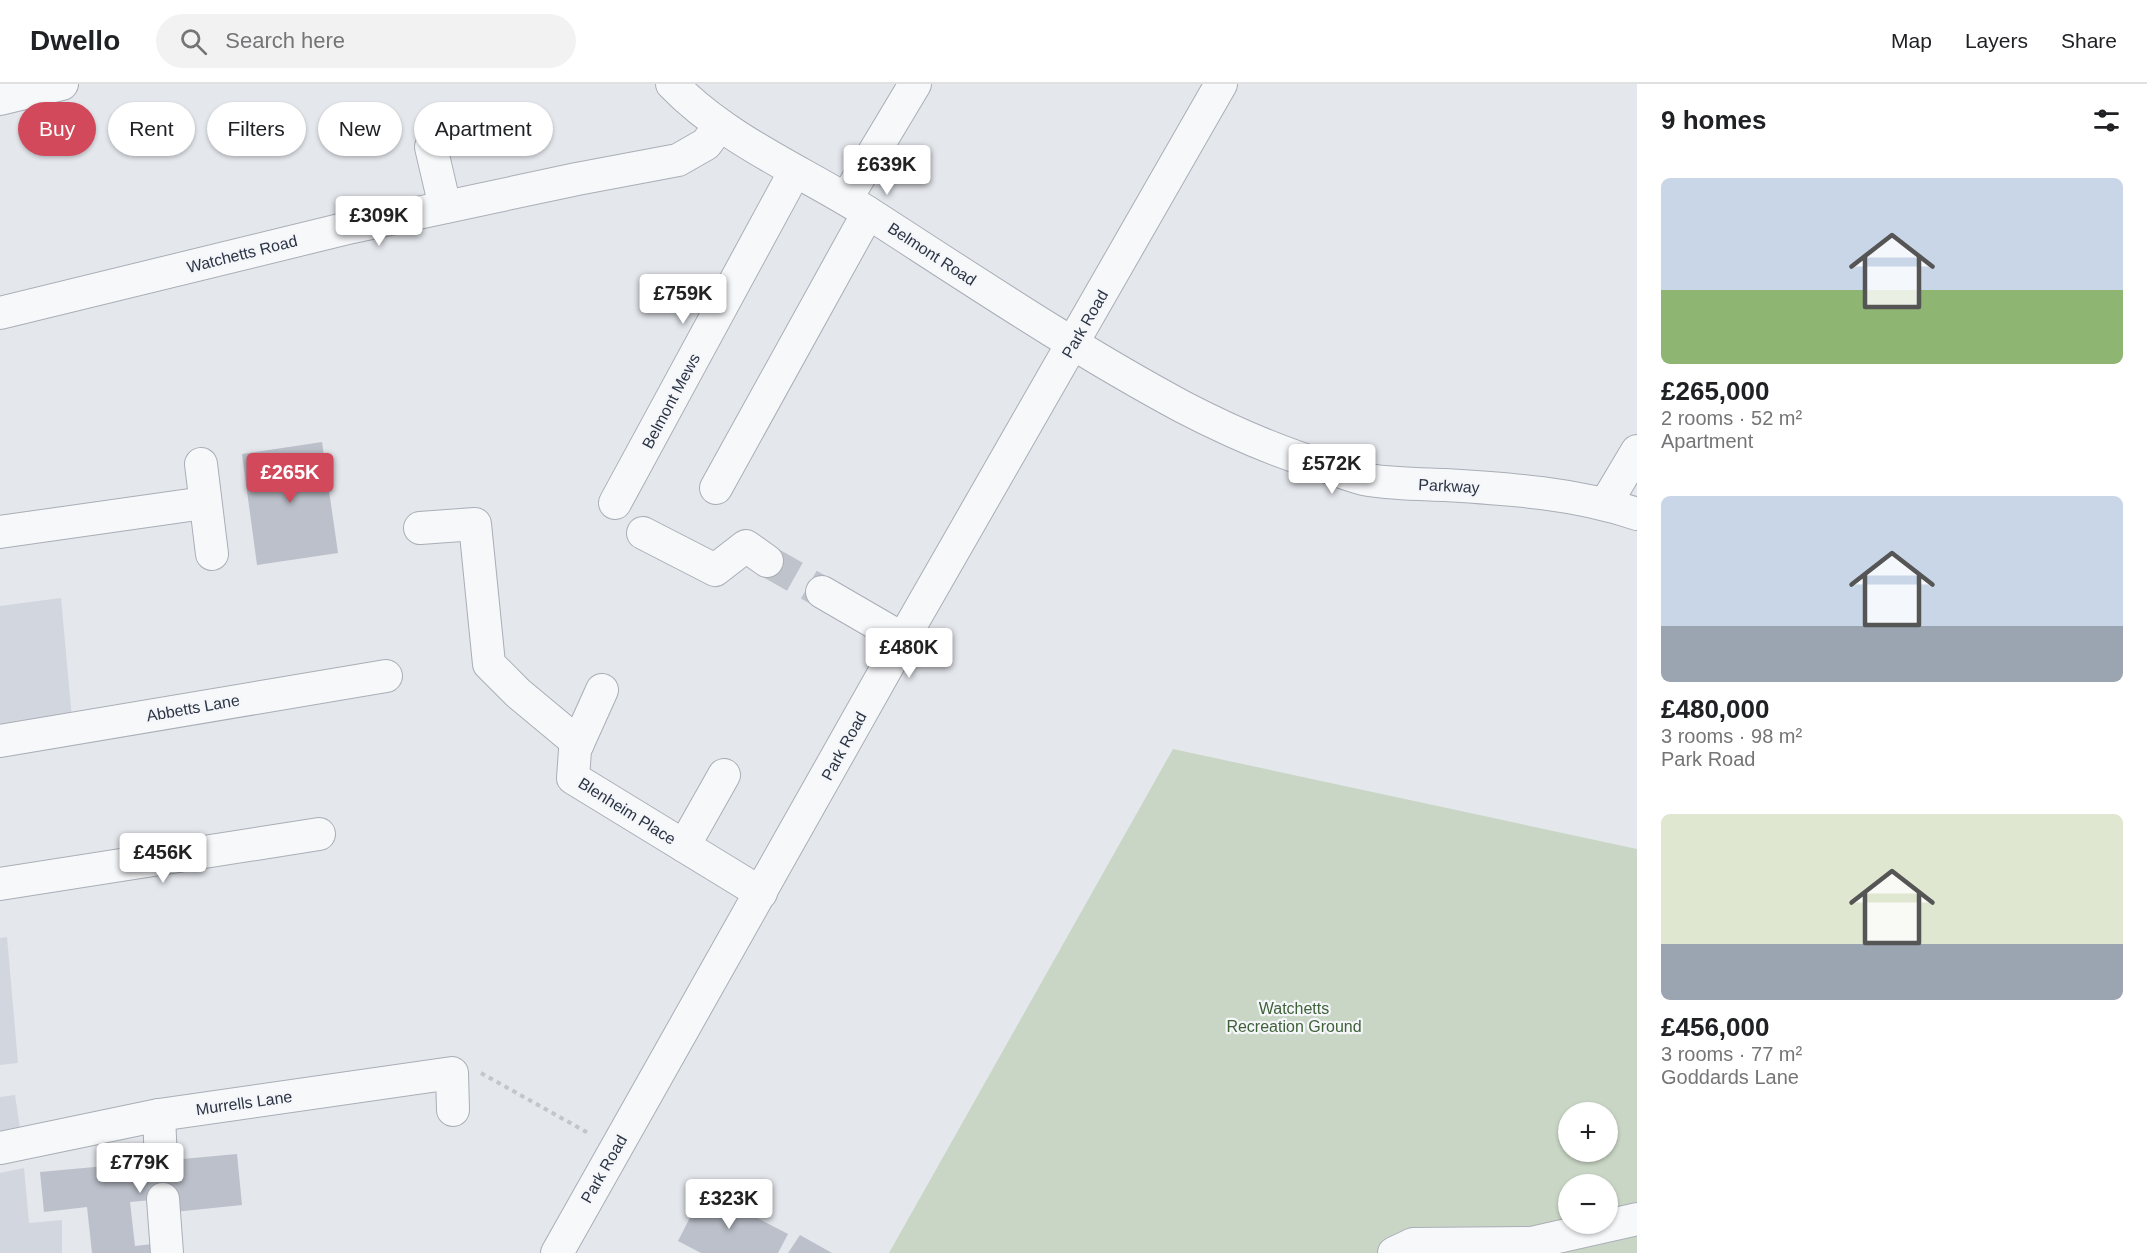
<!DOCTYPE html>
<html lang="en">
<head>
<meta charset="utf-8">
<style>
  body { margin:0; font-family:Arial,sans-serif; background:#f2f2f2; color:#202124; height:100vh; display:flex; flex-direction:column; font-size:22px; white-space:nowrap }
  * { box-sizing:border-box; margin:0 }
  p { font-size:20px; color:#757577 }
  .icon { flex:none; width:33px; height:33px; fill:none; stroke:currentColor; stroke-width:2; stroke-linecap:round; stroke-linejoin:round }
  .map { position:relative; flex:1; overflow:hidden }
  .drawer { display:flex; flex-direction:column; background:#fff; width:510px }
  .drawer>* { flex:none }
  .guide { position:absolute; left:18px; top:18px; width:570px; height:54px; display:flex; gap:12px }
  .tools { position:absolute; left:1558px; top:1018px; display:grid; gap:12px }
  .tools a { display:grid; place-items:center; width:60px; height:60px; border-radius:50%; background:#fff; box-shadow:0 2px 4px #0004; font-size:30px }
  .price { position:absolute; translate:-50% -51px; padding:0 14px; border-radius:6px; background:#fff; color:#222; font-size:20px; line-height:39px; filter:drop-shadow(0 2px 3px #0008) }
  .price::after { content:''; position:absolute; left:50%; top:36px; width:18px; height:14px; margin-left:-9px; background:inherit; clip-path:polygon(0 0,100% 0,50% 100%) }
  .price.active { background:#d1495b; color:#fff }
  ul { padding:0; list-style:none }
  li { display:grid; align-content:center; gap:12px; height:318px; padding:0 24px }
  li span { display:grid; place-items:center; height:186px; border-radius:9px; color:#555 }
  li>.icon { margin-inline-start:auto }
  span .icon { width:108px; height:108px; fill:#fffc; stroke-width:1 }
  li b { font-size:26px }
  h2 { display:flex; justify-content:space-between; align-items:center; height:72px; padding:0 24px; font-size:26px }
  .chip { padding:0 21px; border-radius:27px; background:#fff; box-shadow:0 2px 4px #0004; font-size:21px; line-height:54px }
  .chip.active { background:#d1495b; color:#fff }
  header { display:flex; align-items:center; gap:36px; box-sizing:border-box; height:84px; padding:0 30px; background:#fff; border-bottom:2px solid #e0e0e0 }
  header strong { font-size:28px }
  nav { display:flex; gap:33px; margin-inline-start:auto; font-size:21px }
  .search { width:420px; height:54px; background:#f2f2f2; display:flex; align-items:center; gap:15px; box-sizing:border-box; padding:0 21px; border-radius:33px; color:#757577; font-size:22px }
  main { display:flex; flex:1; min-height:0 }
  .map>svg:first-child { display:block }
</style>
</head>
<body>
<header>
<strong>Dwello</strong>
<div class="search"><svg class="icon" aria-label="search" viewBox="0 0 24 24"><circle cx="10" cy="10" r="6"/><path d="M15 15l6 6"/></svg>Search here</div>
<nav><a>Map</a><a>Layers</a><a>Share</a></nav>
</header>
<main>
<div class="map">
<svg width="1637" height="1169" viewBox="0 0 1637 1169">
  <rect width="100%" height="100%" fill="#e4e7ec"/>
  <g fill="#d2d6de">
    <polygon points="61,514 72,635 0,647 0,522"/>
    <polygon points="7,853 18,979 0,981 0,854"/>
    <polygon points="15,1011 20,1044 0,1047 0,1013"/>
    <polygon points="24,1084 29,1139 62,1136 62,1169 0,1169 0,1089"/>
  </g>
  <path fill="#c9d6c5" fill-rule="evenodd" d="M1173,665L1637,765V1169H889ZM1569,1029H1608V1068H1569ZM1569,1101H1608V1140H1569Z"/>
  <g fill="#bbc0ca">
    <polygon points="322,358 338,469 257,481 242,370"/>
    <polygon points="237,1070 242,1121 174,1128 173,1114 130,1118 135,1162 152,1160 153,1169 92,1169 87,1123 44,1128 40,1088"/>
    <polygon points="704,1106 788,1150 778,1169 701,1169 678,1157"/>
    <polygon points="800,1151 832,1169 788,1169"/>
  </g>
  <g fill="none" stroke-linecap="round" stroke-linejoin="round">
    <polyline stroke="#bfc3cb" stroke-width="32" stroke-dasharray="32 16" stroke-linecap="butt" points="767,477 822,508"/>
    <g stroke="#a9aeb7" stroke-width="34">
      <g id="minor">
        <path d="M672,0C727,57 804,88 870,130C974,197 1075,265 1183,323C1233,349 1279,369 1333,385C1345,389 1357,394 1369,396C1394,400 1420,400 1445,401C1510,405 1575,409 1637,430"/>
        <polyline points="0,15 62,0"/>
        <polyline points="431,63 445,123"/>
        <polyline points="846,115 915,0"/>
        <polyline points="0,229 352,143 577,95 678,76 706,60 720,41"/>
        <polyline points="201,380 212,470"/>
        <polyline points="716,404 868,129"/>
        <polyline points="615,419 795,87"/>
        <polyline points="1606,419 1637,367"/>
        <polyline points="420,444 475,440 489,580 518,609 578,659"/>
        <polyline points="0,448 204,419"/>
        <polyline points="643,449 715,486 746,462 767,477"/>
        <polyline points="822,508 903,555"/>
        <polyline points="602,606 575,666 573,694 761,809"/>
        <polyline points="0,657 386,592"/>
        <polyline points="684,762 724,691"/>
        <polyline points="0,800 319,750"/>
        <polyline points="159,1031 161,1078"/>
        <polyline points="0,1064 159,1031 452,989 453,1026"/>
        <polyline points="163,1115 167,1169"/>
        <polyline points="557,1169 903,555 1221,0"/>
        <polyline points="1394,1169 1413,1160 1531,1159 1637,1135"/>
      </g>
    </g>
    <polyline stroke="#c2c5cb" stroke-width="4" stroke-dasharray="4.5 4.5" stroke-linecap="butt" points="481,989 590,1050"/>
    <use href="#minor" stroke="#f7f8fa" stroke-width="32"/>
  </g>
  <g text-anchor="middle" dominant-baseline="central" stroke-width="4.5" stroke-linejoin="round" paint-order="stroke">
    <g font-size="16" fill="#2b3445" stroke="#f4f6f9">
      <text transform="translate(242 170) rotate(-14)">Watchetts Road</text>
      <text transform="translate(932 170) rotate(33)">Belmont Road</text>
      <text transform="translate(1085 240) rotate(-60)">Park Road</text>
      <text transform="translate(671 317) rotate(-62)">Belmont Mews</text>
      <text transform="translate(1449 402) rotate(3)">Parkway</text>
      <text transform="translate(193 624) rotate(-10)">Abbetts Lane</text>
      <text transform="translate(844 662) rotate(-61)">Park Road</text>
      <text transform="translate(627 727) rotate(32)">Blenheim Place</text>
      <text transform="translate(244 1019) rotate(-8)">Murrells Lane</text>
      <text transform="translate(604 1085) rotate(-60)">Park Road</text>
    </g>
    <g font-size="16" fill="#3f6138" stroke="#f4f6f9">
      <text x="1294" y="924">Watchetts<tspan x="1294" dy="18">Recreation Ground</tspan></text>
    </g>
  </g>
</svg>
<div class="tools">
<a>+</a>
<a>−</a>
</div>
<b class="price" style="left:887px;top:112px">£639K</b>
<b class="price" style="left:379px;top:163px">£309K</b>
<b class="price" style="left:683px;top:241px">£759K</b>
<b class="price" style="left:1332px;top:411px">£572K</b>
<b class="price active" style="left:290px;top:420px">£265K</b>
<b class="price" style="left:909px;top:595px">£480K</b>
<b class="price" style="left:163px;top:800px">£456K</b>
<b class="price" style="left:140px;top:1110px">£779K</b>
<b class="price" style="left:729px;top:1146px">£323K</b>
<div class="guide">
<a class="chip active">Buy</a>
<a class="chip">Rent</a>
<a class="chip">Filters</a>
<a class="chip">New</a>
<a class="chip">Apartment</a>
</div>
</div>
<section class="drawer">
<h2>9 homes<svg class="icon" aria-label="filters" viewBox="0 0 24 24"><path d="M4 7h16M4 17h16"/><circle cx="9" cy="7" r="2"/><circle cx="15" cy="17" r="2"/></svg></h2>
<ul>
<li><span style="background:linear-gradient(#c9d6e8 60%,#8fb573 0)"><svg class="icon" aria-label="home" viewBox="0 0 24 24"><path d="M3 11l9-7 9 7M6 9v11h12V9"/></svg></span><div><b>£265,000</b><p>2 rooms · 52 m²</p><p>Apartment</p></div></li>
<li><span style="background:linear-gradient(#c9d6e8 70%,#9aa5b1 0)"><svg class="icon" aria-label="home" viewBox="0 0 24 24"><path d="M3 11l9-7 9 7M6 9v11h12V9"/></svg></span><div><b>£480,000</b><p>3 rooms · 98 m²</p><p>Park Road</p></div></li>
<li><span style="background:linear-gradient(#dfe7d0 70%,#9aa5b1 0)"><svg class="icon" aria-label="home" viewBox="0 0 24 24"><path d="M3 11l9-7 9 7M6 9v11h12V9"/></svg></span><div><b>£456,000</b><p>3 rooms · 77 m²</p><p>Goddards Lane</p></div></li>
</ul>
</section>
</main>
</body>
</html>
